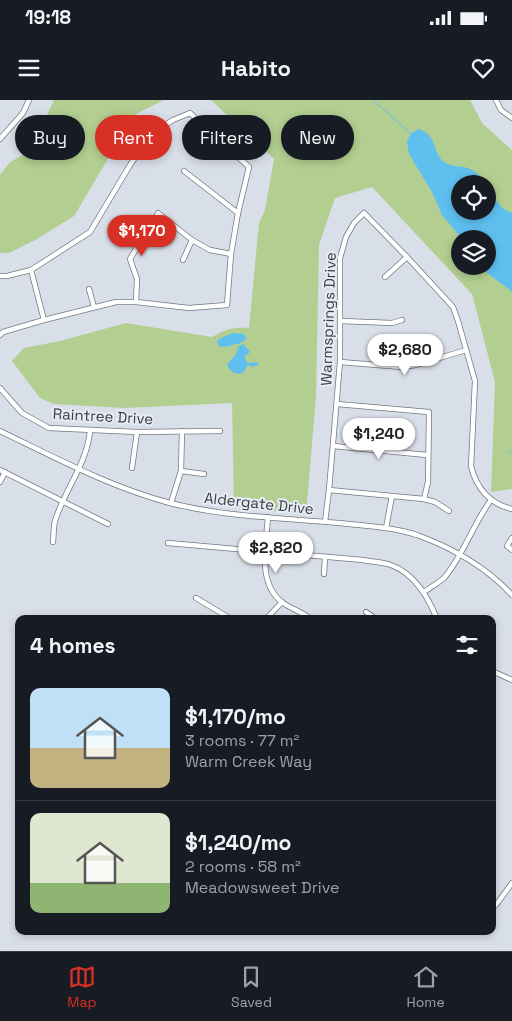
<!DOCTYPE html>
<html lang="en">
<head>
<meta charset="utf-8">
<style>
  body { margin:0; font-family:"Space Grotesk",sans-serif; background:#20242c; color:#f1f3f6; height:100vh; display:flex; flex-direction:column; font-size:19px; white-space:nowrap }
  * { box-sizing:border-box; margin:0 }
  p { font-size:16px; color:#9ea1a6 }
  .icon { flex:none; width:28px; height:28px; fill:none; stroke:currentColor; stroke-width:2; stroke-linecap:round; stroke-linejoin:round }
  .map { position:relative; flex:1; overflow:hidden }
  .drawer { position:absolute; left:15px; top:515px; width:481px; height:320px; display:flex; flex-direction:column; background:#171b24; border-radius:10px; box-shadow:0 2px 8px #0003 }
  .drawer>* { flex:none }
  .banner { position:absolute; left:15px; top:15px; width:482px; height:45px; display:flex; gap:10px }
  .controls { position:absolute; left:451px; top:75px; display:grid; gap:10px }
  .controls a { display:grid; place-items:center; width:45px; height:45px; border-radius:50%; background:#171b24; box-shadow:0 2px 8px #0003; font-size:25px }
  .price { position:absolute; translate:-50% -42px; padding:0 11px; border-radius:18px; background:#fff; color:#222; font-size:16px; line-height:32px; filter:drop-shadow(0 1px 2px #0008) }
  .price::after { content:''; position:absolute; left:50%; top:30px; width:15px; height:11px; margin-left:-8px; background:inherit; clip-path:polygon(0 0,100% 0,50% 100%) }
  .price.active { background:#d93025; color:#fff }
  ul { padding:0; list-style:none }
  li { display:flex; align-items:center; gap:15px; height:125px; padding:0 15px }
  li+li { border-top:1px solid #363941 }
  li span { display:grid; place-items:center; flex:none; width:140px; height:100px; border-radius:10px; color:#555 }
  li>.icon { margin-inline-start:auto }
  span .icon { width:60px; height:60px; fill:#fffc; stroke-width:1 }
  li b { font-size:21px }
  h2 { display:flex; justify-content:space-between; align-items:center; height:60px; padding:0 15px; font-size:21px }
  .pill { padding:0 18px; border-radius:22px; background:#171b24; box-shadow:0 2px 8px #0003; font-size:18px; line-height:45px }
  .pill.active { background:#d93025; color:#fff }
  .status { display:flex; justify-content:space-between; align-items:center; height:35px; padding:0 25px; background:#171b24; direction:ltr }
  .status svg { height:14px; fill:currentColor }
  header { display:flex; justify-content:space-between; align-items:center; height:65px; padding:0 15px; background:#171b24; font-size:22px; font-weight:800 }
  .menu { display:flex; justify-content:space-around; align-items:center; height:70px; border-top:1px solid #363941; background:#171b24; font-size:14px; color:#9ea1a6 }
  .menu a { display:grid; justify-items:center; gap:2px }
  .menu .active { color:#d93025 }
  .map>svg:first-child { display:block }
</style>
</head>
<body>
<div class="status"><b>19:18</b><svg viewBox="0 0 49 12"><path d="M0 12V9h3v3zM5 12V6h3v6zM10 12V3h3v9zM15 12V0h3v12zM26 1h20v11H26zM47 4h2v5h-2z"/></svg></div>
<header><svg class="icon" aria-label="menu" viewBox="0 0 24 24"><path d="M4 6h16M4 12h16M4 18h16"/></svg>Habito<svg class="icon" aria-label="heart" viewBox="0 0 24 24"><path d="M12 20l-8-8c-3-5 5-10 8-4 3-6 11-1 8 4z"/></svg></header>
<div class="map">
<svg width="512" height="851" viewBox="0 0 512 851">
  <rect width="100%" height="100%" fill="#d9dfe9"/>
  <g fill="#b2ce90" fill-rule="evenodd">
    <polygon points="54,0 164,0 134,15 74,116 37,139 9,153 0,153 0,75 10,62 30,51"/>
    <path d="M211,0H470L482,23L512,50V389L491,392L495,282L472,194L372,87L335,98L319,145L316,297L306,414L234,407L232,303L125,308L54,304L40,298L12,261L24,248L60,241L126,223L212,237C224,230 235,226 249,228L259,123L265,110L274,59ZM460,84H488V111H460ZM460,139H488V166H460Z"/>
  </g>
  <g fill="#5fc0f0" fill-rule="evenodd">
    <path d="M419,29C439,37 431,51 444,62C452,68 462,65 470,69C474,71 477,73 480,76C497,89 489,103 512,113V193L510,190L487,173L482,166H488V139H462L442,115L432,92L409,54L407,42L411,33ZM460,84H488V111H460Z"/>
    <path d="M233,233L244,234L247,238L239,244C233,243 227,249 219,246L217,243L219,239Z"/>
    <path d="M243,244L250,252L245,256V260L249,263L258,262V265L251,267L248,264L244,272C237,276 230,272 227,265L236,254L239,246Z"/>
  </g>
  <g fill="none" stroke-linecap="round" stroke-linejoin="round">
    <g stroke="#5fc0f0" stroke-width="1">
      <polyline points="373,0 411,34"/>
      <polyline points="509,352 512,350"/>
    </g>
    <g stroke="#737881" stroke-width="6">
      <g id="minor">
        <polyline points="496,0 501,10 512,18"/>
        <polyline points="0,39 23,13 29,0"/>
        <polyline points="184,71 238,113"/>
        <polyline points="183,160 192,140"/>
        <polyline points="31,170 44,220"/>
        <polyline points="0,176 7,176 31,170 90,132 130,65 151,34 173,20 190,13 249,67 238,113 231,154 227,205 189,208 136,202 116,202 44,220 3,232 0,235"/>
        <polyline points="385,177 407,157"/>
        <polyline points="89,189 94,207"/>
        <polyline points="136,202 137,179 130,159 158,113 192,140 210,150 231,154"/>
        <polyline points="341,221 392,223 402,220"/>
        <polyline points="340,262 402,267 416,265 466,250"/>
        <polyline points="0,288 22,313 49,328 137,332 220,331"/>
        <polyline points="337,304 429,312 428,382 424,399"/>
        <path d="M0,331C56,358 110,387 170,403C225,417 283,418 339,423C365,426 392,427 417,435C453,448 486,467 512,495"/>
        <polyline points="333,346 427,355"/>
        <polyline points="132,368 137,332"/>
        <polyline points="0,370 108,424"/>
        <polyline points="181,371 204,374"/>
        <polyline points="0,382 5,372"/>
        <polyline points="329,390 424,399 435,402 449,411"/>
        <polyline points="171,403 181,371 182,331"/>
        <path d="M268,417C266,445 257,484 283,503C292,509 302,512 311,519"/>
        <path d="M325,422L329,390L340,262V158L346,137L354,123L364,113L407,157L453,207L458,221L475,281L471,366C476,388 490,404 512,409"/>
        <polyline points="386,428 392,396"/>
        <polyline points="512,438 507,446 512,450"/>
        <path d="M53,442C54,434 53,425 56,418C66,388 87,363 90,331"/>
        <path d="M168,443L363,460C372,462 383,462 391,465C415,474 428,497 437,519"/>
        <polyline points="324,474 325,457"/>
        <path d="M424,492C431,487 438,483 444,478C463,456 473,424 491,400"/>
        <polyline points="196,498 231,519"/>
        <polyline points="366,512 376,519"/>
        <polyline points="266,519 282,502"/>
        <polyline points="492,571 512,580"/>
        <polyline points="496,805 512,783"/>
      </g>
    </g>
    <use href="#minor" stroke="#fff" stroke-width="4.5"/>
  </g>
  <g text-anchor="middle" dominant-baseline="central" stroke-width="4" stroke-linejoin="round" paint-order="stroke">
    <g font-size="15" fill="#3b3d41" stroke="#e6ecf6">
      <text transform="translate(328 219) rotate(-88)">Warmsprings Drive</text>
      <text transform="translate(103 316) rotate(3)">Raintree Drive</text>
      <text transform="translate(259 403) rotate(6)">Aldergate Drive</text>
    </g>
  </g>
</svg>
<div class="controls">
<a><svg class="icon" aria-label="locate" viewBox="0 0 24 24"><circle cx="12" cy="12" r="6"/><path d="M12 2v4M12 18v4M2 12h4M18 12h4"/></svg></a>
<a><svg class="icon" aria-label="layers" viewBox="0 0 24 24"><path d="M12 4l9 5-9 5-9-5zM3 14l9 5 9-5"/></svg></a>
</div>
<b class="price active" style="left:142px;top:157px">$1,170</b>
<b class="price" style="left:405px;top:276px">$2,680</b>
<b class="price" style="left:379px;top:360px">$1,240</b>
<b class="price" style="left:276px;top:474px">$2,820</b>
<div class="banner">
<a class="pill">Buy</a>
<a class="pill active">Rent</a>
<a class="pill">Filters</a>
<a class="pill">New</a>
</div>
<section class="drawer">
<h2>4 homes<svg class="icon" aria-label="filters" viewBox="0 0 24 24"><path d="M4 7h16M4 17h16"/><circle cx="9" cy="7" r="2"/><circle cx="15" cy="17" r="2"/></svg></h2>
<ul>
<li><span style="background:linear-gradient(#bfe0f5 60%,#c2b280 0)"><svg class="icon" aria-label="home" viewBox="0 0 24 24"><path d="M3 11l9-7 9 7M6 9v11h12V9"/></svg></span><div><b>$1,170/mo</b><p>3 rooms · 77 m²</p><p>Warm Creek Way</p></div></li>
<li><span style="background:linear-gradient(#dfe7d0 70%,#8fb573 0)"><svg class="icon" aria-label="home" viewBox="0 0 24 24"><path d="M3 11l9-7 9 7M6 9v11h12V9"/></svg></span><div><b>$1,240/mo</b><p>2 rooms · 58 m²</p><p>Meadowsweet Drive</p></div></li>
</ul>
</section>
</div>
<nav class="menu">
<a class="active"><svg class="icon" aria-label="map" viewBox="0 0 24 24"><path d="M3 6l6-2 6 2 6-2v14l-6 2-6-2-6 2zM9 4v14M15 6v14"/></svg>Map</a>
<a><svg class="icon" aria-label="saved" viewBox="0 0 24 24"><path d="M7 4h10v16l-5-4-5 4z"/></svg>Saved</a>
<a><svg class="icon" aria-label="home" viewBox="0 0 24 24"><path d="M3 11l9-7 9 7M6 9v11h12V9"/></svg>Home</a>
</nav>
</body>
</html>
